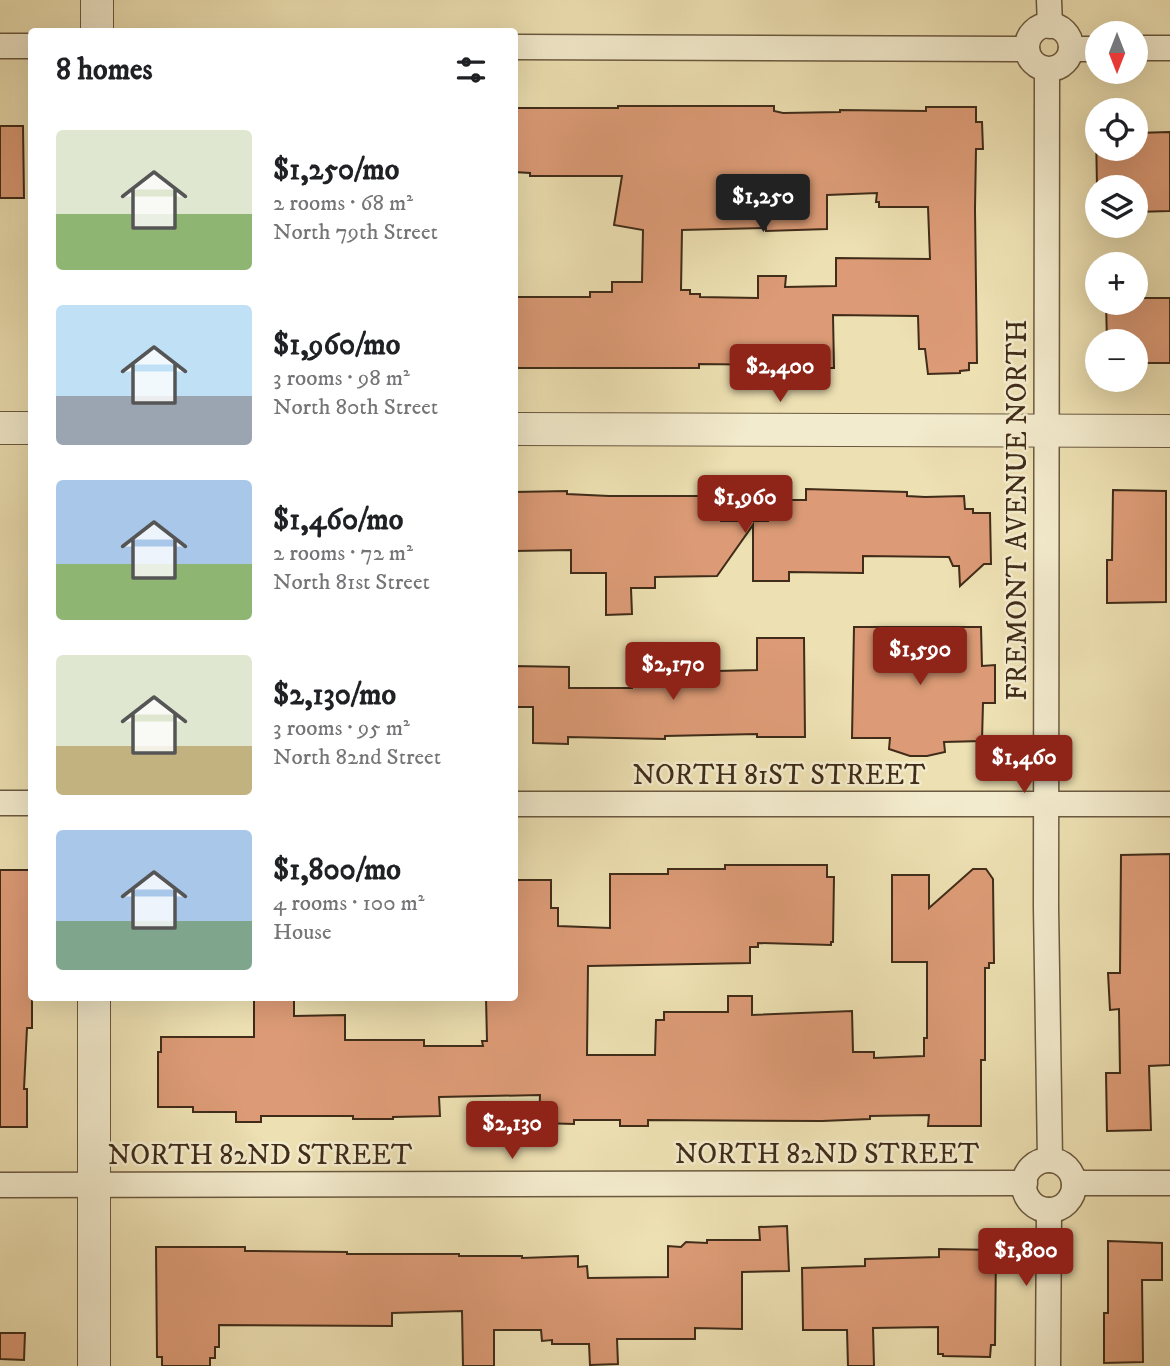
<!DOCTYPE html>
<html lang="en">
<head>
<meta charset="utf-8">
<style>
  body { margin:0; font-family:"IM FELL DW Pica",serif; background:#f2f2f2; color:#202124; height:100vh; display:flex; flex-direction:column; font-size:26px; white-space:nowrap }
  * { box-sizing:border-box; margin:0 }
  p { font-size:23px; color:#757577 }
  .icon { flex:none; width:38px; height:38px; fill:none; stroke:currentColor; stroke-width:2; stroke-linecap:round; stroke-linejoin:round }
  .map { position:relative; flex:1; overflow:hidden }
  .drawer { position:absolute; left:28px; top:28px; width:490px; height:973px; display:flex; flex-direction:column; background:#fff; border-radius:7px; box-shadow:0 7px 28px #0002 }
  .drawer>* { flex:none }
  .needle { width:46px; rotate:180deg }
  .fabs { position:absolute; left:1085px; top:21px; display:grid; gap:14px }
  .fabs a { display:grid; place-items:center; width:63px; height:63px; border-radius:50%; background:#fff; box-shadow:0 7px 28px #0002; font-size:35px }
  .price { position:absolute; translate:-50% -60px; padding:0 16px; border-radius:7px; background:#8f2418; color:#fff; font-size:23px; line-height:46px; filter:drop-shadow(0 2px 4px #0008) }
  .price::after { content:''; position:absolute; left:50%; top:42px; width:21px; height:16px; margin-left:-10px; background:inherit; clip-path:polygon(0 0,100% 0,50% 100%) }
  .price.active { background:#222; color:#fff }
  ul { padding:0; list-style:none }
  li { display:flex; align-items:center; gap:21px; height:175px; padding:0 28px }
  li span { display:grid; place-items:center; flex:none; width:196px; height:140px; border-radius:7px; color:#555 }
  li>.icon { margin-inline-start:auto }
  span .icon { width:84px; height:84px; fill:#fffc; stroke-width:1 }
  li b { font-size:30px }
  h2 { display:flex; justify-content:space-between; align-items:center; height:84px; padding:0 28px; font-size:30px }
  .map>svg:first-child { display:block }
</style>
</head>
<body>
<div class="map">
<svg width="1170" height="1366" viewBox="0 0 1170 1366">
  <rect width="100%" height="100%" fill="#ede0b2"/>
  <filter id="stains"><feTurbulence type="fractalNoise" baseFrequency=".00286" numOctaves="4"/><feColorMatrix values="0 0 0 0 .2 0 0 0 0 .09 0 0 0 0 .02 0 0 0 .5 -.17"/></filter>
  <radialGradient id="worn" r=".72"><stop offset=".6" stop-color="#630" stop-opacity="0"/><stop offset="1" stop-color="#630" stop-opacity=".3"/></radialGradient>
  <g fill="#dc9b76" stroke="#402c19" stroke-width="2" fill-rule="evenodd">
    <path d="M618,106H774V111L783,113L840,112V110L926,111V107H976V122H982L983,149H976L975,209L977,363H969V370L960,371V373L928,374L925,349H919L918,316L833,315L834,368H829V376H795V368H793V365L699,364V368H514V297H590V292H612V282H642L643,230L614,225L622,176H530V173L514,172V108H618ZM877,193L876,202H879V207H928L930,259L836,258V286L785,287L786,276H758V298L700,297V294H690V290H681L682,230L766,228V231L827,229V195Z"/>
    <polygon points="0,126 23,126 24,198 0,198"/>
    <polygon points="1170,132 1170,211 1136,212 1136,187 1097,187 1096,133 1097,149 1136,149 1136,133"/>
    <polygon points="1136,298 1170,298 1170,363 1136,363 1136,341 1107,341 1106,303 1136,303"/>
    <polygon points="806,489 907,492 907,496 925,497 964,496 965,509 973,509 973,513 990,513 991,564 984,564 960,586 959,566 953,566 949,557 863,556 863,573 789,572 789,581 753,581 753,525 717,576 655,577 655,588 631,588 632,614 606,615 606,573 571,573 571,550 514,551 514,492 567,491 567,494 609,496 703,496 703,500 720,500 721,521 768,521 768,500 806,500"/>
    <polygon points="1113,490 1166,491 1166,602 1107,603 1107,560 1112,560"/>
    <polygon points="854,627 981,627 982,666 995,665 995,703 983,703 982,741 944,742 945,752 927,756 910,756 889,749 890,738 852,738"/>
    <polygon points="757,638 804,638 805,737 757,737 757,734 665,736 665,739 568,737 568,744 533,743 533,707 514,707 514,666 569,667 569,688 632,688 632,684 717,684 717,671 757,670"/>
    <polygon points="1170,854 1170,1065 1149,1066 1151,1130 1107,1131 1106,1073 1120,1073 1119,1009 1110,1010 1108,973 1120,973 1121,855"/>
    <polygon points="725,865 827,865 827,877 834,877 833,942 831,942 831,945 758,943 758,947 750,947 750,963 588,966 587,1055 655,1055 656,1020 664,1020 664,1012 728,1012 728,996 752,996 752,1015 852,1011 853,1052 874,1052 874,1058 924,1056 924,1038 927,1038 927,962 892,962 892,875 929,875 929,908 973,869 986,869 993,879 994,963 989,963 989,968 985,968 985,1060 981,1060 981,1126 928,1126 929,1115 870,1116 870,1119 822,1121 648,1120 648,1126 620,1126 620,1120 574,1120 574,1124 539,1123 540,1095 439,1097 440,1116 393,1117 393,1119 353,1119 353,1116 261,1116 261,1122 236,1122 236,1112 193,1112 193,1107 158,1107 158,1052 161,1052 161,1037 254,1037 254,998 294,998 294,1016 345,1015 345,1040 424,1040 424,1046 483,1046 482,1041 487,1041 486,998 514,998 514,880 551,880 551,908 558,908 558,926 610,928 610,874 668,874 668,869 725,869"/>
    <polygon points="0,870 32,870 32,1028 27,1028 24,1089 27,1089 27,1127 0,1127"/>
    <polygon points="787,1226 789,1271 742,1272 742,1329 695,1328 695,1339 617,1339 618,1364 590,1365 589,1344 552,1344 552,1340 542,1341 541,1330 494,1330 494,1366 463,1366 462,1311 392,1313 392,1326 219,1325 219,1347 215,1347 215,1358 210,1358 210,1366 162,1366 162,1357 157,1357 156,1247 245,1247 245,1251 347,1252 347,1254 459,1254 459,1256 522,1256 522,1258 578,1256 578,1267 587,1266 588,1278 668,1277 668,1246 681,1247 686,1242 707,1243 707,1240 760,1240 759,1227"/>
    <polygon points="1108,1241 1162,1243 1162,1280 1142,1280 1143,1362 1104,1363 1104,1313 1108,1313"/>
    <polygon points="939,1249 996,1250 995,1345 991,1345 990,1357 943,1356 943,1354 938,1354 938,1327 873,1328 874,1366 848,1366 847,1330 803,1330 802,1268 865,1266 865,1259 939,1257"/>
    <polygon points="0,1333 25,1333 24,1360 0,1359"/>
  </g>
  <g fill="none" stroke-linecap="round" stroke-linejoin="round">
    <g stroke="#6b593f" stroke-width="27">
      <g id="minor">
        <polyline points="1049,0 1050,26"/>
        <circle cx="1049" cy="47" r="22"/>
        <polyline points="0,46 32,46"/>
        <polyline points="514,47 1027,49"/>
        <polyline points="1136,48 1170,48"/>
        <polyline points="1071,49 1097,49"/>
        <polyline points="1047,70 1046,907 1050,1160"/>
        <polyline points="0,803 32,803"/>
        <polyline points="514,804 1170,804"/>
        <circle cx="1049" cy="1185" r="25"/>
        <polyline points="1074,1183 1170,1183"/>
        <polyline points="0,1185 1025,1183"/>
        <polyline points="1048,1366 1049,1210"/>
      </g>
    </g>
    <g stroke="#6b593f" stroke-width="34">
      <g id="tertiary">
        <polyline points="97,0 97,32"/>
        <polyline points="0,428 32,428"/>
        <polyline points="514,429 1170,431"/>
        <polyline points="94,998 94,1366"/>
      </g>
    </g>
    <use href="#minor" stroke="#f3ebcd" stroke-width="24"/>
    <use href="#tertiary" stroke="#f3ebcd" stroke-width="32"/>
  </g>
  <g text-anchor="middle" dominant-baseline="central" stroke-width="5" stroke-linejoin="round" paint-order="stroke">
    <g font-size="28" fill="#402c19" stroke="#f3ebcd">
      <text transform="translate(1017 510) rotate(-90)">FREMONT AVENUE NORTH</text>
      <text x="779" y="775">NORTH 81ST STREET</text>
      <text x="827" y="1154">NORTH 82ND STREET</text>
      <text x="260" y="1155">NORTH 82ND STREET</text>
    </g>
  </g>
  <rect width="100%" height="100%" filter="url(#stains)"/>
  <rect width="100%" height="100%" fill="url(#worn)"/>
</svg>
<div class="fabs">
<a><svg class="needle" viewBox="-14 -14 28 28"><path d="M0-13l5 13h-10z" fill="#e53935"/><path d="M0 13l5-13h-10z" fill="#757577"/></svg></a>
<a><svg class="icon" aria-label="locate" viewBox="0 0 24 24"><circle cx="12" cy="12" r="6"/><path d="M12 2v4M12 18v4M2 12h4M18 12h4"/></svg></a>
<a><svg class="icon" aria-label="layers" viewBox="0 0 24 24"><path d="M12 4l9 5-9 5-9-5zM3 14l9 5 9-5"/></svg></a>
<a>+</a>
<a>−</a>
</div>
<b class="price active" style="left:763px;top:234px">$1,250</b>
<b class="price" style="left:780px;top:404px">$2,400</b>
<b class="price" style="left:745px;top:535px">$1,960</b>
<b class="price" style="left:920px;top:687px">$1,590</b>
<b class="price" style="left:673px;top:702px">$2,170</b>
<b class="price" style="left:1024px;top:795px">$1,460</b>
<b class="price" style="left:512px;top:1161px">$2,130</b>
<b class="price" style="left:1026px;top:1288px">$1,800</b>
<section class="drawer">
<h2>8 homes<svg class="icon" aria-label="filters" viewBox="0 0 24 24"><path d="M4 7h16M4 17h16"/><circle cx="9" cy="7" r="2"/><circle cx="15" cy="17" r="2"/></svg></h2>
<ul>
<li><span style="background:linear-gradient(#dfe7d0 60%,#8fb573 0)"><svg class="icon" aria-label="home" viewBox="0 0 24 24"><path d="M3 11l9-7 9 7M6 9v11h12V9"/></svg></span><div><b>$1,250/mo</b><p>2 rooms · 68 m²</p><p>North 79th Street</p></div></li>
<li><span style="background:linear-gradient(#bfe0f5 65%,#9aa5b1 0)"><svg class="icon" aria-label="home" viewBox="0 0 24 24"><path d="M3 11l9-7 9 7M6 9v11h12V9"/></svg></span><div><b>$1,960/mo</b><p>3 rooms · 98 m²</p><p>North 80th Street</p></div></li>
<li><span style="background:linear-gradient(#a9c7e8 60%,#8fb573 0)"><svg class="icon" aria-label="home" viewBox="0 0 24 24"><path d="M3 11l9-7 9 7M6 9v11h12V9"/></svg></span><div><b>$1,460/mo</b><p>2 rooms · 72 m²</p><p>North 81st Street</p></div></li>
<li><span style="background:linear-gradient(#dfe7d0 65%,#c2b280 0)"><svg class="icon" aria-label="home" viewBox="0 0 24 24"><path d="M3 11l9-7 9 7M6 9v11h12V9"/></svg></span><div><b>$2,130/mo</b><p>3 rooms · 95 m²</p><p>North 82nd Street</p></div></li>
<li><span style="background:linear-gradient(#a9c7e8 65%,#7fa58c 0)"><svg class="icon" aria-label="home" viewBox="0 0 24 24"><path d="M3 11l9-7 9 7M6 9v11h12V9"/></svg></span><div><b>$1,800/mo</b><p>4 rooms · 100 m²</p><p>House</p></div></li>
</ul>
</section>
</div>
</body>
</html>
